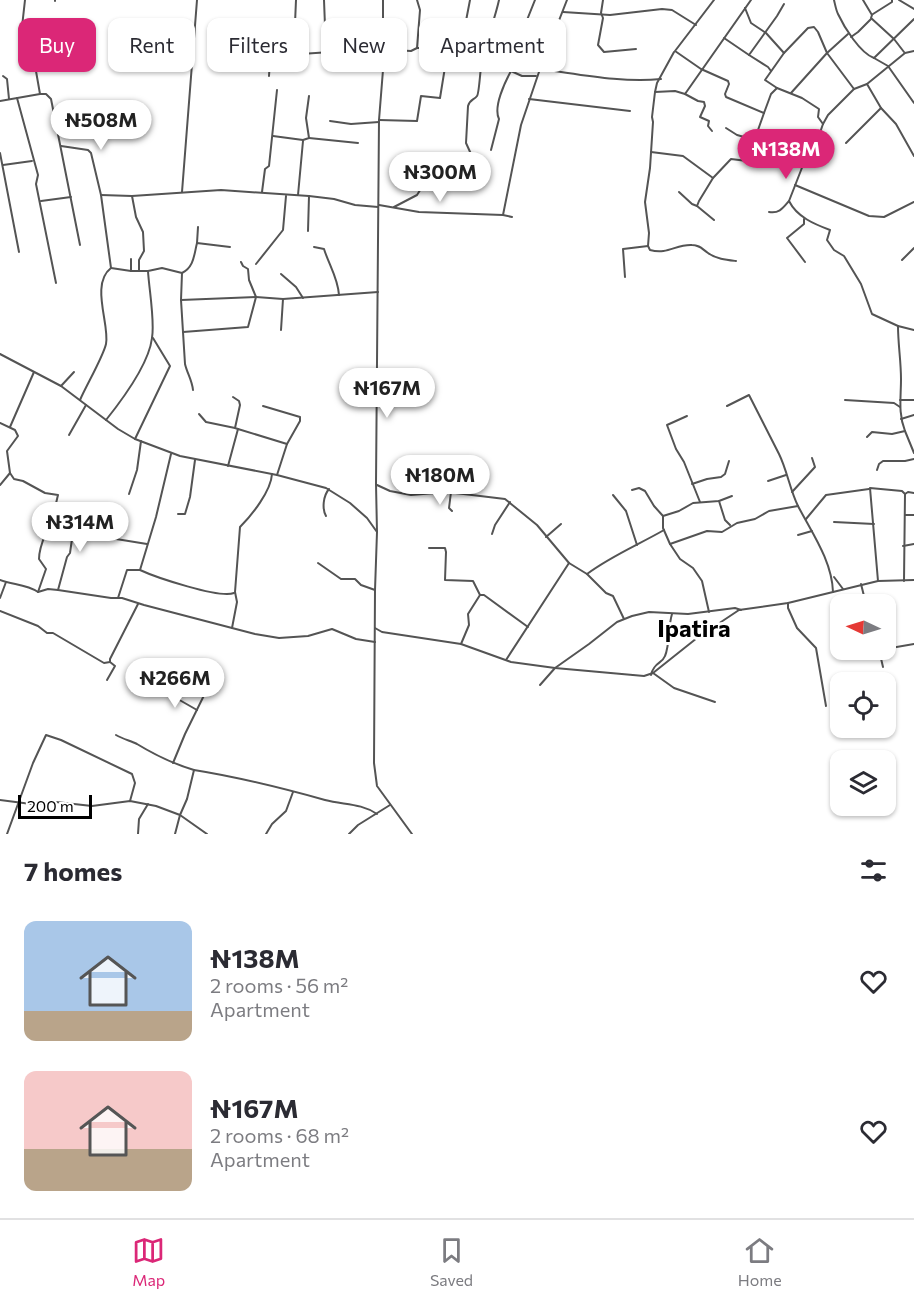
<!DOCTYPE html>
<html lang="en">
<head>
<meta charset="utf-8">
<style>
  body { margin:0; font-family:Commissioner,sans-serif; background:#f7f7f7; color:#2b2b33; height:100vh; display:flex; flex-direction:column; font-size:22px; white-space:nowrap }
  * { box-sizing:border-box; margin:0 }
  p { font-size:20px; color:#7c7c81 }
  .icon { flex:none; width:33px; height:33px; fill:none; stroke:currentColor; stroke-width:2; stroke-linecap:round; stroke-linejoin:round }
  .map { position:relative; height:834px; overflow:hidden }
  .panel { display:flex; flex-direction:column; background:#fff; flex:1 }
  .panel>* { flex:none }
  .hud { position:absolute; left:18px; top:18px; width:600px; height:54px; display:flex; gap:12px }
  .needle { width:39px; rotate:274deg }
  .fabs { position:absolute; left:830px; top:594px; display:grid; gap:12px }
  .fabs a { display:grid; place-items:center; width:66px; height:66px; border-radius:12px; background:#fff; box-shadow:0 2px 4px #0004; font-size:30px }
  .scale { position:absolute; left:18px; bottom:15px; width:74px; box-sizing:border-box; padding-left:6px; border:3px solid #000; border-top:0; font-size:16px; line-height:21px; white-space:nowrap; color:#000; -webkit-text-stroke:4px #fff; paint-order:stroke }
  .price { position:absolute; translate:-50% -51px; padding:0 14px; border-radius:21px; background:#fff; color:#222; font-size:20px; line-height:39px; filter:drop-shadow(0 2px 3px #0008) }
  .price::after { content:''; position:absolute; left:50%; top:36px; width:18px; height:14px; margin-left:-9px; background:inherit; clip-path:polygon(0 0,100% 0,50% 100%) }
  .price.current { background:#db2777; color:#fff }
  ul { padding:0; list-style:none }
  li { display:flex; align-items:center; gap:18px; height:150px; padding:0 24px }
  li span { display:grid; place-items:center; flex:none; width:168px; height:120px; border-radius:12px; color:#555 }
  li>.icon { margin-inline-start:auto }
  span .icon { width:72px; height:72px; fill:#fffc; stroke-width:1 }
  li b { font-size:26px }
  h2 { display:flex; justify-content:space-between; align-items:center; height:72px; padding:0 24px; font-size:26px }
  .pill { padding:0 21px; border-radius:12px; background:#fff; box-shadow:0 2px 4px #0004; font-size:21px; line-height:54px }
  .pill.current { background:#db2777; color:#fff }
  .tabs { display:flex; justify-content:space-around; align-items:center; height:84px; border-top:2px solid #e1e1e2; background:#fff; font-size:16px; color:#7c7c81 }
  .tabs a { display:grid; justify-items:center; gap:3px }
  .tabs .current { color:#db2777 }
  .map>svg:first-child { display:block }
</style>
</head>
<body>
<div class="map">
<svg width="914" height="834" viewBox="0 0 914 834">
  <rect width="100%" height="100%" fill="#fff"/>
  <g fill="none" stroke-linecap="round" stroke-linejoin="round">
    <g stroke="#545454" stroke-width="2">
      <polyline points="25,0 20,45 33,54 40,94"/>
      <polyline points="296,0 294,47 297,52 301,54 345,51 383,55 393,50 411,51 417,48 420,10 417,0"/>
      <polyline points="324,0 326,52"/>
      <polyline points="383,0 383,70 379,120 376,484 377,532 375,590 374,763 377,786 412,834"/>
      <polyline points="535,0 519,40 511,71 522,76 536,76"/>
      <path d="M567,0L540,69C579,74 621,83 661,79"/>
      <polyline points="603,0 601,13 603,18 598,45 604,52 636,49"/>
      <polyline points="714,0 675,51 701,69 728,81 729,84 725,94 726,97 764,113 771,94 777,88"/>
      <path d="M834,0C835,4 836,10 838,14C844,27 860,53 874,58"/>
      <polyline points="863,0 872,15 871,18 894,39 904,52"/>
      <polyline points="899,0 914,9"/>
      <polyline points="55,1 55,0"/>
      <polyline points="745,8 751,23 766,33 784,53 808,28 814,27 818,32 827,53 791,93"/>
      <polyline points="563,12 610,15 662,9 672,10 696,25"/>
      <polyline points="873,14 892,2 892,0"/>
      <polyline points="914,19 874,58 888,66 914,103"/>
      <path d="M442,21C452,25 466,23 472,33"/>
      <polyline points="465,26 470,0"/>
      <polyline points="848,34 827,53 854,89"/>
      <polyline points="851,37 858,32 871,19"/>
      <polyline points="724,38 749,55"/>
      <polyline points="442,42 447,35 450,24"/>
      <polyline points="417,48 421,48 436,61 446,61"/>
      <polyline points="674,52 657,83 655,92 675,91 685,94 751,0"/>
      <polyline points="784,53 765,80 777,88 802,98 819,109 818,117 823,124"/>
      <polyline points="505,63 512,64"/>
      <polyline points="771,71 768,67 749,55 777,16 784,4"/>
      <polyline points="3,76 7,79 9,99"/>
      <polyline points="269,76 270,60 272,58 301,54"/>
      <path d="M867,84L854,89L828,115L823,124L816,144L805,160L789,201C797,217 814,224 830,230L827,240L834,250L844,256L861,284L872,314L898,326C898,344 901,361 901,379C901,398 898,413 905,431"/>
      <path d="M655,92L652,117L653,122L650,168L645,202L649,233L648,246L650,250C668,255 676,244 692,245C700,245 702,249 708,253C716,259 727,260 736,261"/>
      <polyline points="685,94 698,101 704,102 705,106 700,117 709,121 708,126 712,131"/>
      <polyline points="17,98 38,175 36,184 56,283"/>
      <polyline points="529,99 630,111"/>
      <polyline points="0,101 40,94 46,94 51,99 80,245"/>
      <polyline points="881,108 867,84 905,53 914,51"/>
      <polyline points="379,120 417,121 421,96 440,98 446,61 481,66"/>
      <polyline points="330,121 351,124 379,122"/>
      <polyline points="726,128 737,135 755,140"/>
      <polyline points="273,136 303,140 309,138 306,118 309,96"/>
      <polyline points="309,138 358,143"/>
      <polyline points="846,143 881,108 896,124 914,156"/>
      <polyline points="61,146 88,150 91,153 101,195 111,268"/>
      <path d="M491,150L499,119C493,107 505,82 511,71"/>
      <polyline points="651,152 683,156 713,178"/>
      <polyline points="0,153 19,252"/>
      <path d="M471,154L466,143L468,106C470,99 474,100 477,96C479,94 480,73 481,68C484,45 494,23 499,0"/>
      <polyline points="3,165 32,161"/>
      <polyline points="795,185 869,216 884,217 914,202"/>
      <polyline points="182,192 197,0"/>
      <polyline points="262,192 265,169 269,166 277,90"/>
      <polyline points="679,192 692,204 697,206"/>
      <polyline points="101,195 132,196 221,190 309,196 334,199 355,205 378,207"/>
      <polyline points="298,195 303,141"/>
      <polyline points="132,196 136,217 143,232 144,251 139,260 139,271"/>
      <polyline points="41,201 71,197"/>
      <polyline points="379,205 419,212 503,215"/>
      <polyline points="394,207 417,195 422,187"/>
      <path d="M769,212C779,214 783,208 789,201"/>
      <polyline points="512,217 503,215 521,125 540,69"/>
      <polyline points="804,219 804,224 787,238 805,262"/>
      <polyline points="714,220 697,206 699,201 713,178 731,159 747,161 764,113"/>
      <polyline points="308,231 309,196"/>
      <polyline points="197,243 198,227"/>
      <path d="M314,247L324,249C329,265 338,278 339,295"/>
      <polyline points="131,259 131,271 148,271"/>
      <polyline points="902,260 914,248"/>
      <polyline points="256,264 283,230 286,196"/>
      <polyline points="111,268 131,271"/>
      <path d="M182,273C194,267 194,255 197,243L230,247"/>
      <polyline points="281,274 296,287 303,298"/>
      <polyline points="625,277 623,249 648,246"/>
      <path d="M181,300L185,364C187,373 192,380 193,390"/>
      <polyline points="898,326 914,330"/>
      <polyline points="281,330 283,299"/>
      <polyline points="183,332 248,327 256,297 249,280 248,269 243,266 241,262"/>
      <polyline points="0,354 61,386 118,429 135,439 180,456 277,475 326,488 350,503 367,518 377,532"/>
      <polyline points="61,386 74,372"/>
      <path d="M80,400C86,386 103,357 106,344C110,325 90,284 111,268"/>
      <polyline points="845,400 894,403 900,407"/>
      <polyline points="900,400 914,400"/>
      <polyline points="263,406 300,417 300,421 287,444 277,475"/>
      <path d="M727,406L749,395C759,415 769,434 779,454C787,470 790,490 798,506C812,533 832,561 833,592"/>
      <polyline points="199,414 206,422 235,428"/>
      <polyline points="687,416 667,425 676,449 684,462 700,502"/>
      <polyline points="901,419 914,415"/>
      <path d="M106,420C122,400 149,363 152,338C155,321 149,289 148,271L162,268L182,273L181,300L256,297L283,299L378,292"/>
      <path d="M0,423L15,430L18,436L7,451L10,473L14,479L23,481L45,493L58,495C56,503 54,514 50,522C46,535 39,545 39,559L46,569L38,592"/>
      <polyline points="10,427 34,372"/>
      <polyline points="238,429 287,444"/>
      <polyline points="69,435 86,405"/>
      <polyline points="867,437 872,432 892,434 905,431 914,453"/>
      <polyline points="135,439 170,366 153,338"/>
      <polyline points="228,466 238,429 235,428 240,405 239,401 233,397"/>
      <polyline points="877,470 879,464 883,461 905,461 914,459"/>
      <polyline points="768,481 786,475"/>
      <polyline points="692,484 707,479 721,477 725,474 729,461"/>
      <polyline points="0,485 10,473"/>
      <polyline points="377,485 390,491 411,495 447,492 505,499 537,525 569,563 587,574 606,593 613,596 624,619"/>
      <polyline points="632,490 639,488 645,491 654,506 663,516 663,528 670,544 680,559 693,568 702,581 709,612"/>
      <polyline points="451,492 449,508 452,511"/>
      <polyline points="792,492 815,467 812,458"/>
      <polyline points="129,494 137,470 141,441"/>
      <polyline points="613,495 626,511 637,545"/>
      <polyline points="719,501 725,520 730,525"/>
      <polyline points="178,514 185,514 190,497 195,460"/>
      <polyline points="905,515 914,515"/>
      <path d="M326,516C322,509 323,496 329,489"/>
      <polyline points="663,516 679,511 693,503 719,501 732,496"/>
      <polyline points="806,519 826,495 869,489"/>
      <polyline points="834,522 874,524"/>
      <polyline points="492,534 495,525 510,502"/>
      <polyline points="798,535 812,531"/>
      <polyline points="546,537 561,524"/>
      <polyline points="147,544 73,532 70,553 67,557 58,590 111,598 122,598 144,605 255,634 279,638 308,636 332,629 356,639 375,642"/>
      <polyline points="670,544 707,531 722,532 737,523 755,519 769,511 798,506"/>
      <polyline points="903,546 914,544"/>
      <polyline points="429,548 445,548 446,552 445,580 473,581 480,595 484,595 528,627"/>
      <polyline points="318,563 341,579 355,579 361,585 375,590"/>
      <path d="M140,570C155,577 220,599 234,593"/>
      <path d="M587,574C611,556 638,545 664,530"/>
      <polyline points="834,577 843,589"/>
      <path d="M0,580C13,585 26,584 38,592L48,589L58,590"/>
      <polyline points="878,581 870,488 902,491 905,494"/>
      <polyline points="904,581 905,494 908,492 914,493"/>
      <polyline points="861,584 866,604"/>
      <polyline points="0,598 6,582"/>
      <polyline points="118,598 127,570 140,570 156,517 171,454"/>
      <polyline points="788,603 788,608 797,628 816,648 826,706"/>
      <polyline points="0,611 38,626 47,633 53,633 104,663 110,662"/>
      <path d="M232,628L237,602L235,592L240,527C252,515 271,491 272,474"/>
      <polyline points="375,628 382,632 461,644 511,662 555,668 644,676 653,673 697,638 739,610 788,603 878,581 914,580"/>
      <polyline points="461,644 469,625 468,614 480,595"/>
      <polyline points="885,649 914,644"/>
      <polyline points="879,650 883,667"/>
      <polyline points="506,660 569,563"/>
      <polyline points="653,673 674,688 715,702"/>
      <path d="M131,675C137,679 158,690 165,689C170,688 174,684 178,681L195,685L211,682"/>
      <path d="M651,675C654,662 662,664 665,656C670,644 668,627 672,614"/>
      <polyline points="107,680 115,666 110,662 110,659 138,604"/>
      <polyline points="540,685 555,668 589,644 617,622 632,616 649,612 688,614 735,608 741,610"/>
      <polyline points="162,690 197,710"/>
      <path d="M116,735C123,739 131,741 137,744C155,755 174,764 194,770"/>
      <polyline points="173,763 185,734 215,673"/>
      <polyline points="0,800 31,804 56,802 92,806 130,801 156,806 180,815 175,834"/>
      <polyline points="7,834 33,763 46,735 61,740 132,774 135,783 130,801"/>
      <polyline points="138,834 139,819 148,804"/>
      <path d="M207,834L180,815L187,799L194,770C238,777 282,788 325,800C344,805 361,803 377,814"/>
      <polyline points="266,834 272,824 286,811 293,792"/>
      <polyline points="349,834 358,825 390,805"/>
    </g>
  </g>
  <g text-anchor="middle" dominant-baseline="central" stroke-width="6" stroke-linejoin="round" paint-order="stroke">
    <g font-size="24" font-weight="bold" fill="#000" stroke="#fff">
      <text x="694" y="627">Ipatira</text>
    </g>
  </g>
</svg>
<div class="fabs">
<a><svg class="needle" viewBox="-14 -14 28 28"><path d="M0-13l5 13h-10z" fill="#e53935"/><path d="M0 13l5-13h-10z" fill="#7c7c81"/></svg></a>
<a><svg class="icon" aria-label="locate" viewBox="0 0 24 24"><circle cx="12" cy="12" r="6"/><path d="M12 2v4M12 18v4M2 12h4M18 12h4"/></svg></a>
<a><svg class="icon" aria-label="layers" viewBox="0 0 24 24"><path d="M12 4l9 5-9 5-9-5zM3 14l9 5 9-5"/></svg></a>
</div>
<div class="scale">200 m</div>
<b class="price" style="left:101px;top:151px">₦508M</b>
<b class="price current" style="left:786px;top:180px">₦138M</b>
<b class="price" style="left:440px;top:203px">₦300M</b>
<b class="price" style="left:387px;top:419px">₦167M</b>
<b class="price" style="left:440px;top:506px">₦180M</b>
<b class="price" style="left:80px;top:553px">₦314M</b>
<b class="price" style="left:175px;top:709px">₦266M</b>
<div class="hud">
<a class="pill current">Buy</a>
<a class="pill">Rent</a>
<a class="pill">Filters</a>
<a class="pill">New</a>
<a class="pill">Apartment</a>
</div>
</div>
<section class="panel">
<h2>7 homes<svg class="icon" aria-label="filters" viewBox="0 0 24 24"><path d="M4 7h16M4 17h16"/><circle cx="9" cy="7" r="2"/><circle cx="15" cy="17" r="2"/></svg></h2>
<ul>
<li><span style="background:linear-gradient(#a9c7e8 75%,#b9a48a 0)"><svg class="icon" aria-label="home" viewBox="0 0 24 24"><path d="M3 11l9-7 9 7M6 9v11h12V9"/></svg></span><div><b>₦138M</b><p>2 rooms · 56 m²</p><p>Apartment</p></div><svg class="icon" aria-label="heart" viewBox="0 0 24 24"><path d="M12 20l-8-8c-3-5 5-10 8-4 3-6 11-1 8 4z"/></svg></li>
<li><span style="background:linear-gradient(#f6c9c9 65%,#b9a48a 0)"><svg class="icon" aria-label="home" viewBox="0 0 24 24"><path d="M3 11l9-7 9 7M6 9v11h12V9"/></svg></span><div><b>₦167M</b><p>2 rooms · 68 m²</p><p>Apartment</p></div><svg class="icon" aria-label="heart" viewBox="0 0 24 24"><path d="M12 20l-8-8c-3-5 5-10 8-4 3-6 11-1 8 4z"/></svg></li>
</ul>
</section>
<nav class="tabs">
<a class="current"><svg class="icon" aria-label="map" viewBox="0 0 24 24"><path d="M3 6l6-2 6 2 6-2v14l-6 2-6-2-6 2zM9 4v14M15 6v14"/></svg>Map</a>
<a><svg class="icon" aria-label="saved" viewBox="0 0 24 24"><path d="M7 4h10v16l-5-4-5 4z"/></svg>Saved</a>
<a><svg class="icon" aria-label="home" viewBox="0 0 24 24"><path d="M3 11l9-7 9 7M6 9v11h12V9"/></svg>Home</a>
</nav>
</body>
</html>
